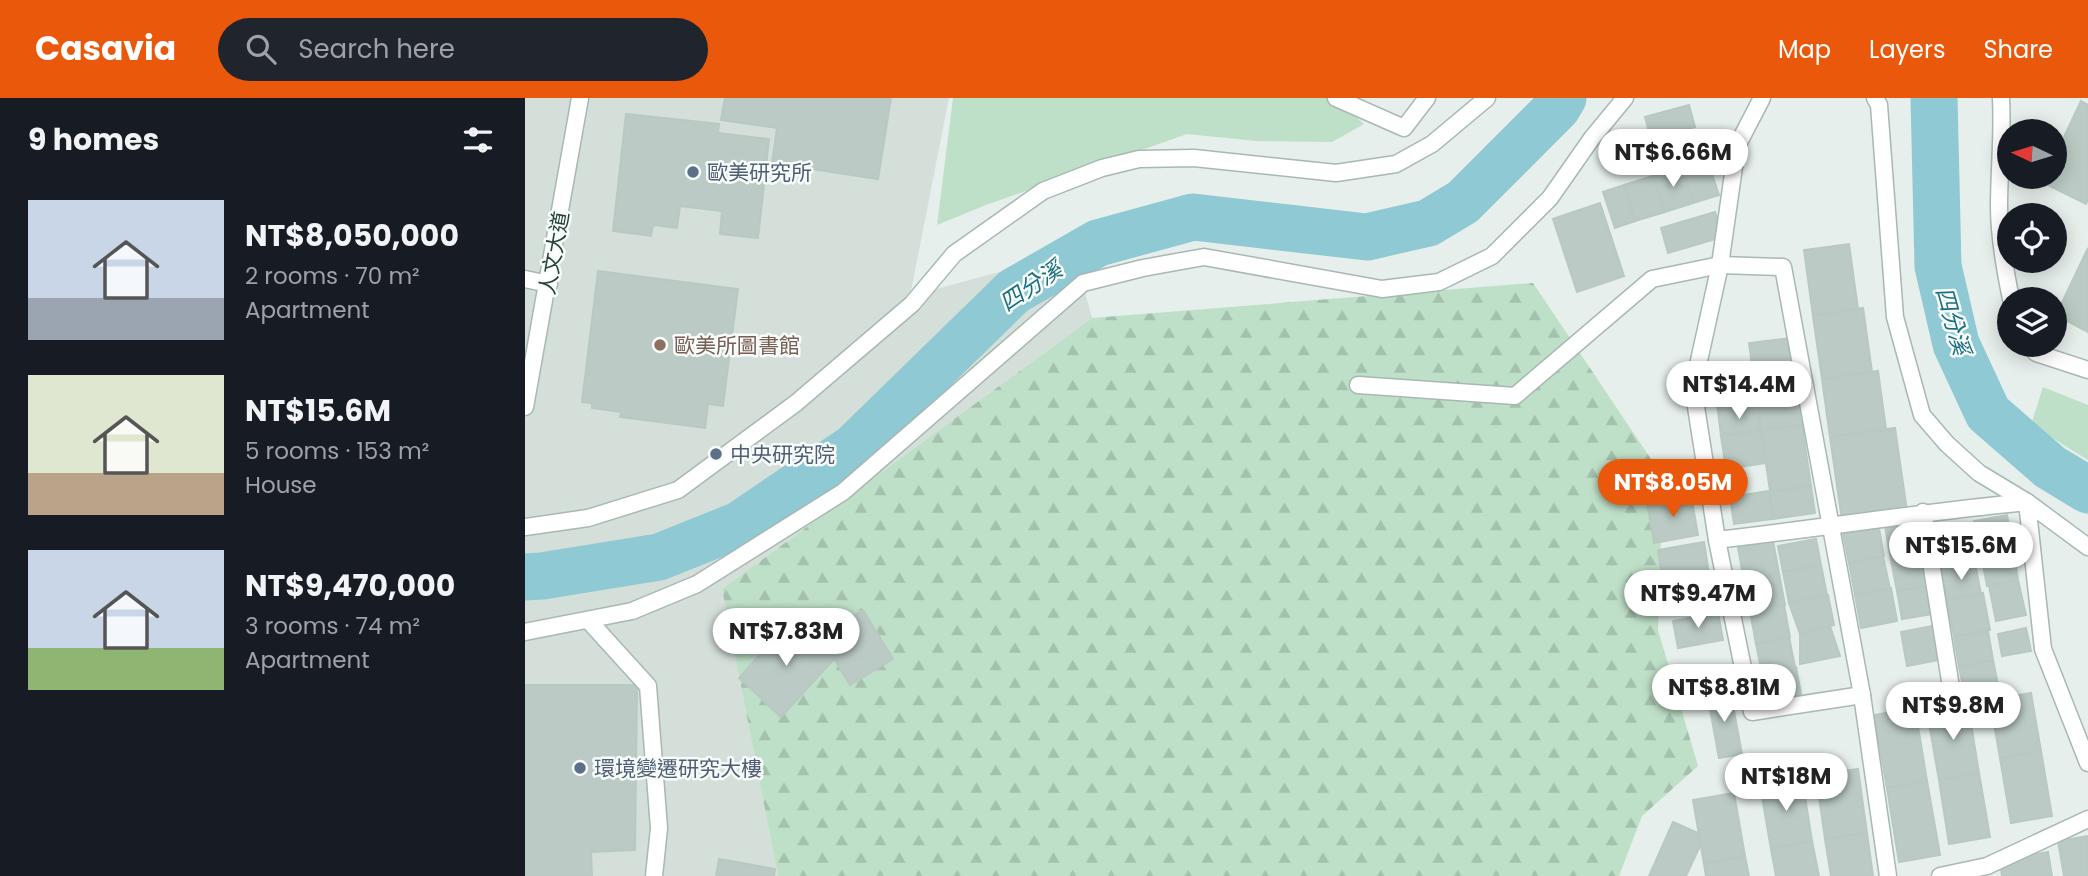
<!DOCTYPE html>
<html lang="en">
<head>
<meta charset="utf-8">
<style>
  body { margin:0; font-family:Poppins,"Noto Sans TC",sans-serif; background:#20242c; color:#f1f3f6; height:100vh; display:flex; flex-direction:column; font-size:26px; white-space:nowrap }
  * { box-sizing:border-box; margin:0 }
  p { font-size:23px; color:#9ea1a6 }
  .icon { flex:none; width:38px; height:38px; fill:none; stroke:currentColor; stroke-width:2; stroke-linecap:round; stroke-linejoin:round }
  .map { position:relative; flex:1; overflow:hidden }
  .panel { display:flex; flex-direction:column; background:#171b24; width:525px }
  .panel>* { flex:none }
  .needle { width:46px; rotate:274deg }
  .fabs { position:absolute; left:1472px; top:21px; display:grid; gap:14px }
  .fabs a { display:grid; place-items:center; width:70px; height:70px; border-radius:50%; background:#171b24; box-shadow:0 4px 18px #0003; font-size:35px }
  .price { position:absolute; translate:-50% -60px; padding:0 16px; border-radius:24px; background:#fff; color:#222; font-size:23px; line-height:46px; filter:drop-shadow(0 2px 4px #0008) }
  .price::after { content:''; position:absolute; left:50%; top:42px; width:21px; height:16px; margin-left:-10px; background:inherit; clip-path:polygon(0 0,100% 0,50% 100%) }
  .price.current { background:#ea580c; color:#fff }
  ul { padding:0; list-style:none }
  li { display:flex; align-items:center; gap:21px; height:175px; padding:0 28px }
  li span { display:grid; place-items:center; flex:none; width:196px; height:140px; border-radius:0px; color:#555 }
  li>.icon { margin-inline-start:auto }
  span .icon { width:84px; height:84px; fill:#fffc; stroke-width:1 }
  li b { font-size:30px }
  h2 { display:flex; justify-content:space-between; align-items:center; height:84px; padding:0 28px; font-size:30px }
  header { display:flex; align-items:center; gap:42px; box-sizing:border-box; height:98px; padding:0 35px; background:#ea580c; color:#fff }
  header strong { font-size:33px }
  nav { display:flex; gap:38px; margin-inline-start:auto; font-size:24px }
  .search { width:490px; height:63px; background:#20242c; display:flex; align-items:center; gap:18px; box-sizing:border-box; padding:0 24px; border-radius:38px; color:#9ea1a6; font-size:26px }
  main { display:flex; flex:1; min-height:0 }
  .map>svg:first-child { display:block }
</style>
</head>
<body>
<header>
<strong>Casavia</strong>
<div class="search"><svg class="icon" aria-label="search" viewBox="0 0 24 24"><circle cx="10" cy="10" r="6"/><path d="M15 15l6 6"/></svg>Search here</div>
<nav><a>Map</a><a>Layers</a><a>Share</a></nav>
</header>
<main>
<section class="panel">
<h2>9 homes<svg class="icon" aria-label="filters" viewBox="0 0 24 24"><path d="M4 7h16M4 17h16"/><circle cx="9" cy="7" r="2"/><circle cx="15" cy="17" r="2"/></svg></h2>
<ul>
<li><span style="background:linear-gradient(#c9d6e8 70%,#9aa5b1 0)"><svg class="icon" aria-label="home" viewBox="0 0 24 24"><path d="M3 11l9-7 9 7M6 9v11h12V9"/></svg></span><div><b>NT$8,050,000</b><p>2 rooms · 70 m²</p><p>Apartment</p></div></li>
<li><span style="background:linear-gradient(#dfe7d0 70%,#b9a48a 0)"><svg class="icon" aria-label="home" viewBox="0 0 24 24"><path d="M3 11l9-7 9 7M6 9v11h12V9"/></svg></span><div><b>NT$15.6M</b><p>5 rooms · 153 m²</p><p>House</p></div></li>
<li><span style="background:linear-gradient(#c9d6e8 70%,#8fb573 0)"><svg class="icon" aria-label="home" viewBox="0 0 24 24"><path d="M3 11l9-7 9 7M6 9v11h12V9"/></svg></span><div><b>NT$9,470,000</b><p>3 rooms · 74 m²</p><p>Apartment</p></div></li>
</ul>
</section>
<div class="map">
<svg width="1563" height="778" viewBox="0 0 1563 778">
  <defs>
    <pattern id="forest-firs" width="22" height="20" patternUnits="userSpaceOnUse" patternTransform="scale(1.75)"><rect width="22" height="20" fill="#bfe0c8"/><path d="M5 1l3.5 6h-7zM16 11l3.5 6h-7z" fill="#a4c1ad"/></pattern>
  </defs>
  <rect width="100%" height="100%" fill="#e6efeb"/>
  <polygon fill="#d4dfda" points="0,0 424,0 385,198 549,154 567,220 197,491 253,778 0,778"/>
  <g fill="#bfe0c8">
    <polygon points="428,0 803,0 815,4 839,26 807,44 731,43 662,36 461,107 412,127"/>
    <polygon points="1518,289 1563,307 1563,362 1506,327"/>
  </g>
  <polygon fill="url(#forest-firs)" points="1008,185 1138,379 1133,532 1173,668 1117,718 1094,778 253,778 197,491 567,220"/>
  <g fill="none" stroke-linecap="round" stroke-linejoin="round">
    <g stroke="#8ec9d4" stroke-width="47">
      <polyline points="1409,0 1413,168 1431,246 1463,315 1525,369 1563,392"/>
      <polyline points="0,479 17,478 134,459 214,427 328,350 489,193 573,145 668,119 842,139 903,125 938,104 1032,10 1038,0"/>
    </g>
  </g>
  <g fill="#bbcac4" stroke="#b8c9c2" stroke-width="2">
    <polygon points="200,0 366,0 353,81 247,65 252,30 196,22"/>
    <polygon points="1556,3 1563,7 1563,102 1561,106 1517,84 1520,79 1530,79 1530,58"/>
    <polygon points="1164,7 1170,29 1126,41 1120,19"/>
    <polygon points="101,16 194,26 193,35 244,41 233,140 195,136 197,113 155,108 152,130 128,127 126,138 88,133"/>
    <polygon points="1182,61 1194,97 1168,105 1157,69"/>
    <polygon points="1157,69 1168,105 1140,114 1128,78"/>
    <polygon points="1128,78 1140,114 1110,123 1099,87"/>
    <polygon points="1099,87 1110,123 1090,130 1078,94"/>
    <polygon points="1075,105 1099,178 1052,194 1028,121"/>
    <polygon points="1190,114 1197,139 1143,155 1136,130"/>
    <polygon points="1324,146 1333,211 1288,218 1279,152"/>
    <polygon points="1563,150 1563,234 1531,217"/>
    <polygon points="73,173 213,191 198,308 183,306 180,330 95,319 96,314 67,310 67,305 57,304"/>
    <polygon points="1338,210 1347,274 1297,281 1288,218"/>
    <polygon points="1266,240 1271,275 1229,281 1224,245"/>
    <polygon points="1353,273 1361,331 1305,339 1297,281"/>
    <polygon points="1226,285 1230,307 1193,313 1189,291"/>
    <polygon points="1274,300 1278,327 1236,332 1233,306"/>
    <polygon points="1231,307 1235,332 1196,338 1193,313"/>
    <polygon points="1277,327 1286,388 1245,393 1236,332"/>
    <polygon points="1370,330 1382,413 1317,422 1305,339"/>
    <polygon points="1236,332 1241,365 1201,371 1196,338"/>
    <polygon points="1286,388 1290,415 1248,421 1245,394"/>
    <polygon points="1244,393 1248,421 1209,426 1205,399"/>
    <polygon points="1166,397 1173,437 1129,445 1122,405"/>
    <polygon points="1482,417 1488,450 1456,456 1449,423"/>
    <polygon points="1390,422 1396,456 1366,462 1360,428"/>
    <polygon points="1353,425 1359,458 1324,465 1317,431"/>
    <polygon points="1445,430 1451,465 1416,472 1409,437"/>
    <polygon points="1291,441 1296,467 1258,474 1253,448"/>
    <polygon points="1248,443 1254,475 1219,482 1213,450"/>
    <polygon points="1179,444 1189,508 1143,516 1133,452"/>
    <polygon points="1488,450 1493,482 1462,488 1456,456"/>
    <polygon points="1397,456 1403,488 1372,493 1366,462"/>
    <polygon points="1358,458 1365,491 1330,497 1324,465"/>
    <polygon points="1450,465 1456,496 1422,502 1416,472"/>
    <polygon points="1296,467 1302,497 1264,505 1258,474"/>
    <polygon points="1254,475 1260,507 1225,513 1219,482"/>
    <polygon points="1493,482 1501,517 1471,523 1464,488"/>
    <polygon points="1403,488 1408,516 1377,521 1372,493"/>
    <polygon points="1366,490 1372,523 1336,530 1330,497"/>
    <polygon points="1458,495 1465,532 1429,539 1422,502"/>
    <polygon points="1303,497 1309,527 1275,536 1264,505"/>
    <polygon points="1259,507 1265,539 1231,546 1225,513"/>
    <polygon points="338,512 368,561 325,587 296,538"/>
    <polygon points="1193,515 1198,542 1153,550 1148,523"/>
    <polygon points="266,522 309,561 256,619 214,580"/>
    <polygon points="1305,528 1315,558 1275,566 1275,536"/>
    <polygon points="1408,528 1414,562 1382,568 1376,534"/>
    <polygon points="1501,530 1506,553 1477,558 1473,536"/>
    <polygon points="1463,533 1468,562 1434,569 1429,539"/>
    <polygon points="1264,539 1270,569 1237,575 1231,546"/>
    <polygon points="1468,562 1474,592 1440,598 1434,569"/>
    <polygon points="1271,569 1277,601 1243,608 1237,575"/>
    <polygon points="0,587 112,587 110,752 66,754 67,778 0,778"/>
    <polygon points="1205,592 1217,656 1194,660 1182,595"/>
    <polygon points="1506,595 1516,653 1475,660 1465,602"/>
    <polygon points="1443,607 1454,675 1414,682 1402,614"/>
    <polygon points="1390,610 1402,683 1362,690 1349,617"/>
    <polygon points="1516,653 1527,718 1486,725 1475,660"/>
    <polygon points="1333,671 1342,735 1300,741 1291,677"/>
    <polygon points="1454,675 1465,739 1424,746 1414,682"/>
    <polygon points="1277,680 1287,743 1246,751 1235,687"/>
    <polygon points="1402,683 1415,757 1374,764 1362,690"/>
    <polygon points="1209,695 1220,758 1179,766 1168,702"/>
    <polygon points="1148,724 1173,735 1176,746 1161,778 1124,778"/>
    <polygon points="1342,735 1348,778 1306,778 1300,741"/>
    <polygon points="1563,738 1563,778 1539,778 1533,743"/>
    <polygon points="1287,743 1294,778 1251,778 1246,751"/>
    <polygon points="1523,754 1527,778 1477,778 1475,763"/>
    <polygon points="1220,758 1224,778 1181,778 1179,766"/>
    <polygon points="194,761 250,771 249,778 191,778"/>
  </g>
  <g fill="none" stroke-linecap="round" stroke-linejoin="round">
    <g stroke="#a8b8b2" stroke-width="19">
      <g id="lane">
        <polyline points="811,0 879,30 902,0"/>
        <polyline points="1237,0 1212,48 1195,167 1168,290 1192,442 1227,614 1337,597"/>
        <polyline points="1350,0 1354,7 1370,219 1397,317 1422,346 1454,375 1502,404 1563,449"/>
        <path d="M1476,0C1478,37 1474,73 1474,109C1474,139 1480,172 1486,201"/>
        <polyline points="0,181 24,186"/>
        <polyline points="1506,247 1511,255 1563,272"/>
        <polyline points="833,287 990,298 1127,181 1195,167 1258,169 1337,597 1363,778"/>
        <polyline points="0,309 55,0"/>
        <polyline points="1398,414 1429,608"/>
        <polyline points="0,429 63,420 153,392 271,305 387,206 429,156 518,93 577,70 614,61 669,60 811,75 871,66 907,46 962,0"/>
        <path d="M1192,442C1296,430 1399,414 1502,404L1518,551L1563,665"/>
        <polyline points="64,523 123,588 134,730 129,778"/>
        <polyline points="0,534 107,513 172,486 318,394 558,185 618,170 679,159 857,191 914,184 967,158 1025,100 1067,40 1100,0"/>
        <polyline points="1415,778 1462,768 1563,721"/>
      </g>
    </g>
    <use href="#lane" stroke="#fff" stroke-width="16"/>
  </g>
  <g fill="#5c6f8a" stroke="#f7fbf9" stroke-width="2.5">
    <circle cx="168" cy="74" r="7"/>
    <circle cx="191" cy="356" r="7"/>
    <circle cx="55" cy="670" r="7"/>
  </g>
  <circle fill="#8d6e63" stroke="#f7fbf9" stroke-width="2.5" cx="135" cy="247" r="7"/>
  <g text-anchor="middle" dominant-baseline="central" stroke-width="5" stroke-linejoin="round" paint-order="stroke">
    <g font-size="21" fill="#4e5e75" stroke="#f7fbf9" text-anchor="start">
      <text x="182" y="74">歐美研究所</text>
      <text x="205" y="356">中央研究院</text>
      <text x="69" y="670">環境變遷研究大樓</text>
    </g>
    <g font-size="21" fill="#24423a" stroke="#f7fbf9">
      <text transform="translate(29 155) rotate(-80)">人文大道</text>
    </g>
    <g font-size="21" fill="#785e54" stroke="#f7fbf9" text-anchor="start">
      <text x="149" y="247">歐美所圖書館</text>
    </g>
    <g font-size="23" font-style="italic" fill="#1c6f80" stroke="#f7fbf9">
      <text transform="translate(506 188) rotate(-34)">四分溪</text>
      <text transform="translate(1428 223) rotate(74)">四分溪</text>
    </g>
  </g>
</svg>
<div class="fabs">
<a><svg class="needle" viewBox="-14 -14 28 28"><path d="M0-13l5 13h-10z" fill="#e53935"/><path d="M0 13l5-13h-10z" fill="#9ea1a6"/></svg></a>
<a><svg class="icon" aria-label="locate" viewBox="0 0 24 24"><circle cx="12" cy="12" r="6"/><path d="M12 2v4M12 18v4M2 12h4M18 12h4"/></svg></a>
<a><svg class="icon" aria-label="layers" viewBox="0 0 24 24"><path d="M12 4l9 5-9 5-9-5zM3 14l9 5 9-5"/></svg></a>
</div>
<b class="price" style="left:1148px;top:91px">NT$6.66M</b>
<b class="price" style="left:1214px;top:323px">NT$14.4M</b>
<b class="price current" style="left:1148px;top:421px">NT$8.05M</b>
<b class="price" style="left:1436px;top:484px">NT$15.6M</b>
<b class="price" style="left:1173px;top:532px">NT$9.47M</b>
<b class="price" style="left:261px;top:570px">NT$7.83M</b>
<b class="price" style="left:1199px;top:626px">NT$8.81M</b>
<b class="price" style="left:1428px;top:644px">NT$9.8M</b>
<b class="price" style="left:1261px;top:715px">NT$18M</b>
</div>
</main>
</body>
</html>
